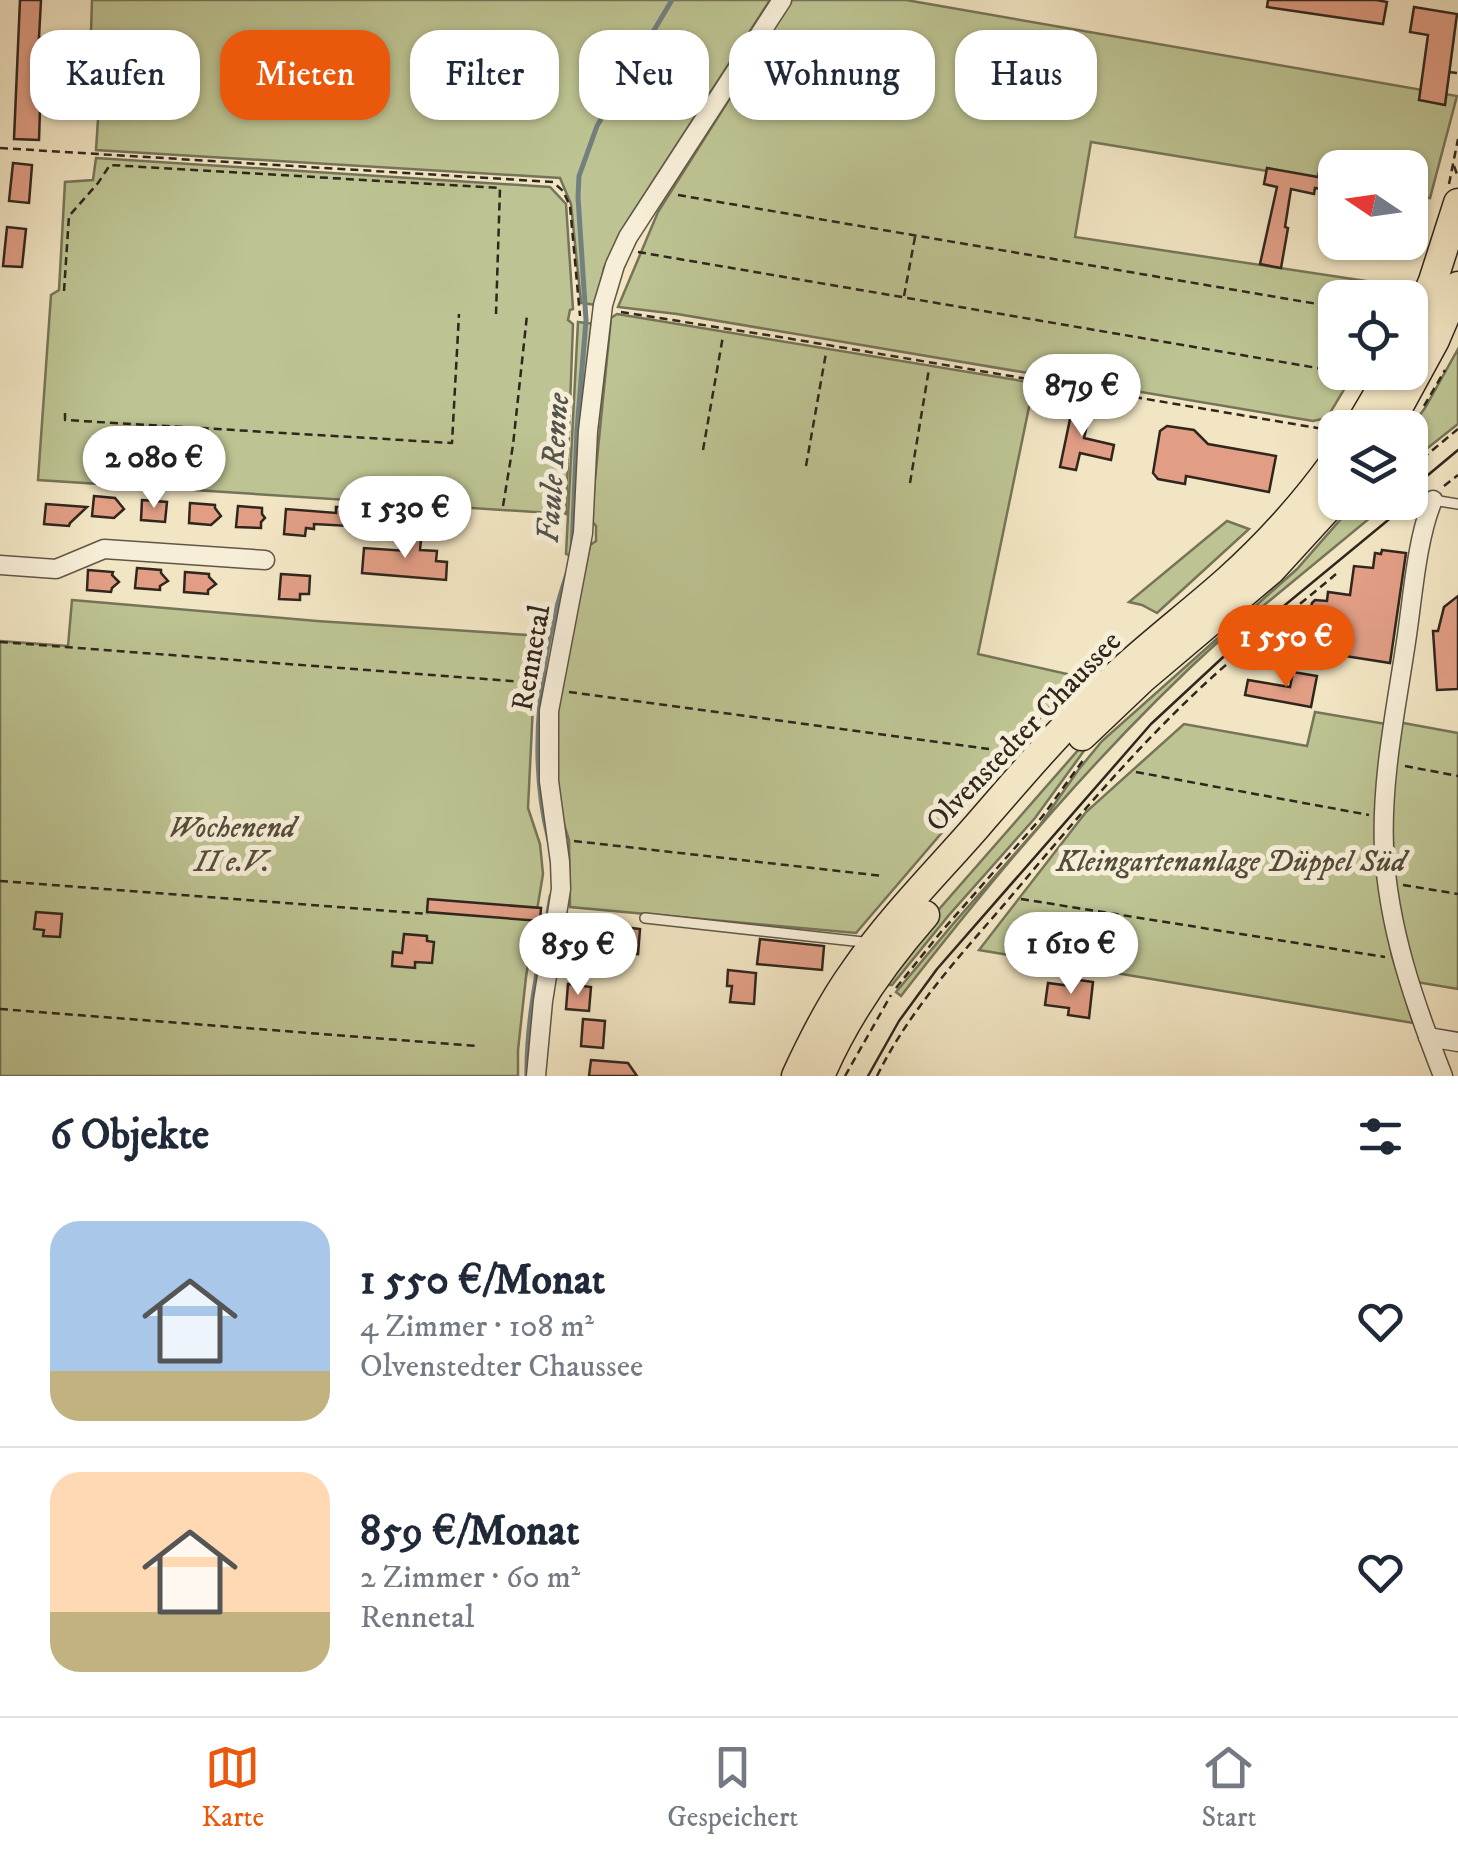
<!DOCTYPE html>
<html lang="de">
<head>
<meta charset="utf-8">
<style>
  body { margin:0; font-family:"IM FELL DW Pica",serif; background:#f2f2f3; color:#1f2937; height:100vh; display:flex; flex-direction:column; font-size:38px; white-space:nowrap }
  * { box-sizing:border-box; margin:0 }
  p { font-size:32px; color:#747a83 }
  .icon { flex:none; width:55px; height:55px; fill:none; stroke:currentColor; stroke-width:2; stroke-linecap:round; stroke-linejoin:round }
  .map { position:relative; height:1076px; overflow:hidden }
  .sheet { display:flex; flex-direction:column; background:#fff; flex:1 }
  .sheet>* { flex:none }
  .banner { position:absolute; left:30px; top:30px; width:1400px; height:90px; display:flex; gap:20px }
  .needle { width:65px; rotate:283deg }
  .buttons { position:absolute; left:1318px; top:150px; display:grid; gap:20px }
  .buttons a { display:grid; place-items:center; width:110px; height:110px; border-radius:20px; background:#fff; box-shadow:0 2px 8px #0004; font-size:50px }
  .price { position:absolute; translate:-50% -85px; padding:0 22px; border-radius:35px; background:#fff; color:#222; font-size:32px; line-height:65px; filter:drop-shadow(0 2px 5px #0008) }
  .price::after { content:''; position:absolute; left:50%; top:60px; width:30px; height:22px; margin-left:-15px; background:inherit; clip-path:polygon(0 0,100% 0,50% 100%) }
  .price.selected { background:#ea580c; color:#fff }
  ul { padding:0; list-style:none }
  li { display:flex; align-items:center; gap:30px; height:250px; padding:0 50px }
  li+li { border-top:2px solid #e0e1e3 }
  li span { display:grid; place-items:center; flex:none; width:280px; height:200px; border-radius:30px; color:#555 }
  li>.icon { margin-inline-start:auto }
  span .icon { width:120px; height:120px; fill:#fffc; stroke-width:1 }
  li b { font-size:42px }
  h2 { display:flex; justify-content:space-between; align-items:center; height:120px; padding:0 50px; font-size:42px }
  .tag { padding:0 35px; border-radius:30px; background:#fff; box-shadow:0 2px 8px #0004; font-size:35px; line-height:90px }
  .tag.selected { background:#ea580c; color:#fff }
  .tab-bar { display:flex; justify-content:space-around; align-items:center; height:140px; border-top:2px solid #e0e1e3; background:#fff; font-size:28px; color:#747a83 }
  .tab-bar a { display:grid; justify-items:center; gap:5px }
  .tab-bar .selected { color:#ea580c }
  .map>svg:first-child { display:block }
</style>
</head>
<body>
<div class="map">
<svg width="1458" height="1076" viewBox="0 0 1458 1076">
  <rect width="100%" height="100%" fill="#f2e5c3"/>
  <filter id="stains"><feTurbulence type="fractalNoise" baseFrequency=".002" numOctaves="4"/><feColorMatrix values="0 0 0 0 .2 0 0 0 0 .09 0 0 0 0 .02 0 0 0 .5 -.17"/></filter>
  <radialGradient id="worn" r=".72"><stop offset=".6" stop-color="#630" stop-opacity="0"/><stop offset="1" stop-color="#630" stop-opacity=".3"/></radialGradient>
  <g fill="#bdc392" stroke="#767458" stroke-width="2.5">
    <polygon points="92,0 770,0 626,223 604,268 597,305 581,303 571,204 560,178 96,150 100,89 151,90 152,35 91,32"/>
    <polygon points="792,0 906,0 1457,96 1430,198 1410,195 1410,168 1335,168 1335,182 1091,142 1075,237 1399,286 1394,297 1335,298 1335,372 1354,373 1327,418 1313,421 677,314 618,307 658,212"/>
    <polygon points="96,158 550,187 566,204 573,309 570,310 568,320 573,324 566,514 38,480 51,295 59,290 65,182 93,180"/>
    <polygon points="617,314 1034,383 978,654 1076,676 856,933 570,907 569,840 559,809 555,739 560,691 590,545 596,541 596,526 591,520 611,318"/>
    <polygon points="578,322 596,324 574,557 566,554"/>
    <polygon points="1458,349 1458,424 1410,462 1410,428 1425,408"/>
    <polygon points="1355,503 1388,503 1228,635 1225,633 1297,569"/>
    <polygon points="1227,521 1249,529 1157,613 1142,605 1129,602"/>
    <polygon points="72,600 317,621 543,636 534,684 528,808 540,844 543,874 526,977 518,1050 518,1076 0,1076 0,641 68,646"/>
    <path d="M1219,637L1221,639C1103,746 999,870 901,996L896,992L953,924L1040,825L1079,769L1102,741Z"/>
    <polygon points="1315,712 1386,724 1381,893 1392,956 1413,1023 979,950 1086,812 1184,724 1307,746"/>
    <polygon points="1398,722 1458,733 1458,989 1416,982 1394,897 1392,795"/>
    <polygon points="1086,741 1089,744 1035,818 949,915 892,985 887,985 884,982 913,939"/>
  </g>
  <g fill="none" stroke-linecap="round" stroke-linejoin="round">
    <g stroke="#73807f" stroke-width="5">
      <polyline points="572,550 577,430 586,320 578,197 579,176 597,126 672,0"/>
      <path d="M549,840C527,757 540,652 568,571"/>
      <path d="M527,1076C526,1016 541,955 551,896"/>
    </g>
  </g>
  <g fill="#e19e85" stroke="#30261e" stroke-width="2.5">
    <polygon points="20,0 41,0 39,38 46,38 45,79 41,79 39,140 14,139"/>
    <polygon points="1268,0 1376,0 1387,2 1383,24 1267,7"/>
    <polygon points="1414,7 1457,14 1445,105 1419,100 1428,35 1410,32"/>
    <polygon points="13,163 32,165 29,203 9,201"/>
    <polygon points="1320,167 1335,170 1332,191 1315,188 1314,194 1291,189 1285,227 1288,228 1281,268 1260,264 1277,187 1264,184 1267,168 1318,177"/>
    <polygon points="7,227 26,229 22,267 3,266"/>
    <polygon points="1074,400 1092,404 1084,438 1114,445 1111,460 1080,453 1076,470 1060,467"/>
    <polygon points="1167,426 1194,430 1208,444 1276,456 1269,492 1186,476 1185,484 1158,479 1153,473 1160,431"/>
    <polygon points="94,496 115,498 124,509 114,518 92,516"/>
    <polygon points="142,500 167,502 165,522 141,520"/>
    <polygon points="190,503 215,505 215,508 221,516 211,525 189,523"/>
    <polygon points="46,504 87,507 70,523 69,526 44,524"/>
    <polygon points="238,506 262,508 262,514 265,518 261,522 261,528 236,527"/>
    <polygon points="336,507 369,508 368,527 314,524 314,529 306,528 305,536 284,534 286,509 336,513"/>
    <polygon points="409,529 422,530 420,550 437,551 436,561 447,562 446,580 362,573 364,548 407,551"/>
    <polygon points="1382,550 1406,553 1390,663 1268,644 1270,632 1285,634 1287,621 1307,624 1312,603 1315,600 1327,601 1328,592 1350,595 1354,566 1373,568 1375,553 1381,554"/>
    <polygon points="137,568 161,570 161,573 168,581 160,586 160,590 135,588"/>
    <polygon points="88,570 113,572 112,575 119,582 112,588 111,592 87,590"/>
    <polygon points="185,572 209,574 209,577 216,584 208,590 208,594 184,592"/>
    <polygon points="281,574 310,576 309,594 300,594 300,600 279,599"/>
    <polygon points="1458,596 1458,689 1437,690 1433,631 1438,631 1444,607"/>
    <polygon points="1293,672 1317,676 1311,707 1245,695 1248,680 1290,687"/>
    <polygon points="428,899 541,908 540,921 427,912"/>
    <polygon points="36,912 62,914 60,937 43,936 44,930 34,929"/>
    <polygon points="572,920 640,929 638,954 567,946"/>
    <polygon points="404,934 427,936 427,941 434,942 432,963 415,962 415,968 392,966 393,952 402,953"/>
    <polygon points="760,939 824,946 822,970 757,964"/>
    <polygon points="728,970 756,973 754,1004 730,1002 732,986 727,986"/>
    <polygon points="1072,979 1093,982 1089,1018 1068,1015 1069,1008 1045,1005 1048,983 1071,986"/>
    <polygon points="568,984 591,987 589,1011 566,1009"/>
    <polygon points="583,1019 605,1021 603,1048 581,1046"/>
    <polygon points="591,1060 628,1063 637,1076 589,1076"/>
  </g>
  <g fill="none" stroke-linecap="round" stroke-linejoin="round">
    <g stroke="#605647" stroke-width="12">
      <g id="lane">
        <polyline points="1433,500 1458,504"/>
        <polyline points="645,918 863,942 868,947"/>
      </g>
    </g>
    <g stroke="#605647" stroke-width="21">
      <g id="street">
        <path d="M1433,500C1417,538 1413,594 1407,635C1397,705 1381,777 1384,848C1388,928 1414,1002 1443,1076"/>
        <polyline points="0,565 56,569 104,549 265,560"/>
        <polyline points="1428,1037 1458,1042"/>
        <polyline points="536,1076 543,1001 561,889 560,862 549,781 549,711 583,533 588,431 603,305 615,265 628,237 782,0"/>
      </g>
    </g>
    <g stroke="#30261e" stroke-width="31">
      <g id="primary">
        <polyline points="1410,335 1433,281 1458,203"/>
        <polyline points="1358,428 1391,372"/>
        <polyline points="1387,428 1435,340 1458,286"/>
        <polyline points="1082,736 1142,679 1271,570 1335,500"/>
        <path d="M796,1076C813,1039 831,1003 855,970C891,918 937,872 978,825C1023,773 1068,720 1118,674C1154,641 1192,612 1228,580C1268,544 1304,504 1335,461"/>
        <path d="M820,1076C846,1015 882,964 925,915"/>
      </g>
    </g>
    <g stroke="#30261e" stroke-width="2.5" stroke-dasharray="8 5" stroke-linecap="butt">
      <polyline points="1449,72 1458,73"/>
      <polyline points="0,148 553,182 563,191 570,206 580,316"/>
      <polyline points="1454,166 1458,177"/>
      <polyline points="1449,184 1458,139"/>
      <polyline points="678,195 1335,307"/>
      <polyline points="638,252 1335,371"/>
      <polyline points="64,291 69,216 98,183 110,165 500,188 496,314"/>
      <polyline points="904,296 915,237"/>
      <polyline points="621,312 786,338 1335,431"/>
      <polyline points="1341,372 1362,377 1364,372"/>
      <polyline points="1424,406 1445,370"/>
      <polyline points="65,413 65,420 452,443 459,314"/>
      <polyline points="703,450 723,336"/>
      <polyline points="1410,465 1427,486"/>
      <polyline points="806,466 826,353"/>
      <polyline points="1412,467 1458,429"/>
      <polyline points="910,483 929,369"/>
      <polyline points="1444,486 1458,475"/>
      <polyline points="503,506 513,445 527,315"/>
      <polyline points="0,642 537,683"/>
      <polyline points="569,692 989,749"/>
      <polyline points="1405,766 1458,776"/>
      <polyline points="1136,772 1369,815"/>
      <polyline points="574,841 883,876"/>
      <polyline points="0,881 428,914"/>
      <polyline points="1403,885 1458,894"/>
      <polyline points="1021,899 1385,957"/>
      <polyline points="896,988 941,932 1042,817 1084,759"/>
      <polyline points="0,1009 477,1046"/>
      <polyline points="845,1076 891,995"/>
      <path d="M877,1076C910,1009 960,956 1008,900C1067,830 1125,760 1191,697C1236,653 1288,615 1336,574"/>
    </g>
    <use href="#lane" stroke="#f7eed8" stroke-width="9"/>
    <use href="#street" stroke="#f7eed8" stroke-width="18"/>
    <use href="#primary" stroke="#f2e5c3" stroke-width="28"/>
    <g stroke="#30261e" stroke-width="2.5">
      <polyline points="1410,490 1458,450"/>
      <polyline points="868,1076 899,1021 937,969 1151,724 1234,647 1410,502"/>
    </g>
  </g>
  <g text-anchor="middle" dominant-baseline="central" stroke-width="10" stroke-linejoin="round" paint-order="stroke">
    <g font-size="30" fill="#30261e" stroke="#f7eed8">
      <text transform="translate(532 658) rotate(-80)">Rennetal</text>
      <text transform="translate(1024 732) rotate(-46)">Olvenstedter Chaussee</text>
    </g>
    <g font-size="30" font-style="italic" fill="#534d3b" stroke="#f7eed8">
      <text x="232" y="828">Wochenend<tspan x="232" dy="34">II e.V.</tspan></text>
      <text x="1231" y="862">Kleingartenanlage Düppel Süd</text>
    </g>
    <g font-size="32" font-style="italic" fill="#52534e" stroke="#f7eed8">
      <text transform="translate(554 468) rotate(-86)">Faule Renne</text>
    </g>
  </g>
  <rect width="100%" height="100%" filter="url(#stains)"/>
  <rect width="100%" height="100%" fill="url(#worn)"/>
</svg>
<div class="buttons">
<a><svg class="needle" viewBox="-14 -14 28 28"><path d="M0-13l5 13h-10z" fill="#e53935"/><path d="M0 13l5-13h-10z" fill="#747a83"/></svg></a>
<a><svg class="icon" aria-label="locate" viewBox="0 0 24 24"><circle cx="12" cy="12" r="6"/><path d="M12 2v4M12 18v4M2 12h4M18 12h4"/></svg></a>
<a><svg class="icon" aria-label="layers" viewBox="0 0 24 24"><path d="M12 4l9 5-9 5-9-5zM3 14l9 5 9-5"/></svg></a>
</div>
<b class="price" style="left:1082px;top:439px">879 €</b>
<b class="price" style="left:154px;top:511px">2 080 €</b>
<b class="price" style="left:405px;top:561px">1 530 €</b>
<b class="price selected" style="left:1286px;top:690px">1 550 €</b>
<b class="price" style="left:1071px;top:997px">1 610 €</b>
<b class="price" style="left:578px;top:998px">859 €</b>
<div class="banner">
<a class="tag">Kaufen</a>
<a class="tag selected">Mieten</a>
<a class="tag">Filter</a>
<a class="tag">Neu</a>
<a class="tag">Wohnung</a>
<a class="tag">Haus</a>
</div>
</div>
<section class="sheet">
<h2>6 Objekte<svg class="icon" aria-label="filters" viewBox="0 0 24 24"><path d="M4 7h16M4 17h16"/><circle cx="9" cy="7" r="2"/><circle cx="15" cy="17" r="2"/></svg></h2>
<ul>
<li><span style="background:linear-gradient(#a9c7e8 75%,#c2b280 0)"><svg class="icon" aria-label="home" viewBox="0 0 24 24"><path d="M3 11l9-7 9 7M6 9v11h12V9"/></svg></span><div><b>1 550 €/Monat</b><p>4 Zimmer · 108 m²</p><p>Olvenstedter Chaussee</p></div><svg class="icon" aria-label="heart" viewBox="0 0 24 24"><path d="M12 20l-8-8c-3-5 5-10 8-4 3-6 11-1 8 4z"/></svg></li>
<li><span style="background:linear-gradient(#ffd9b3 70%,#c2b280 0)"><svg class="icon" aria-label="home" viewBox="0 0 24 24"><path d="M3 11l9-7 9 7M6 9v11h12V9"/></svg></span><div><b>859 €/Monat</b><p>2 Zimmer · 60 m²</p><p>Rennetal</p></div><svg class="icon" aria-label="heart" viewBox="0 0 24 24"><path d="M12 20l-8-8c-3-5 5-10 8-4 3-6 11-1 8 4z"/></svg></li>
</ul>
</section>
<nav class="tab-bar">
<a class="selected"><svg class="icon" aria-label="map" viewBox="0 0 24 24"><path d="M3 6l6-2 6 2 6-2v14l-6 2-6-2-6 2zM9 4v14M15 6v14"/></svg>Karte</a>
<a><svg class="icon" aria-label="saved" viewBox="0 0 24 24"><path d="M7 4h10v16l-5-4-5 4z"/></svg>Gespeichert</a>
<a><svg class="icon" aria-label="home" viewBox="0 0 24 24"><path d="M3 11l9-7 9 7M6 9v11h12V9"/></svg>Start</a>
</nav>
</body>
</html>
